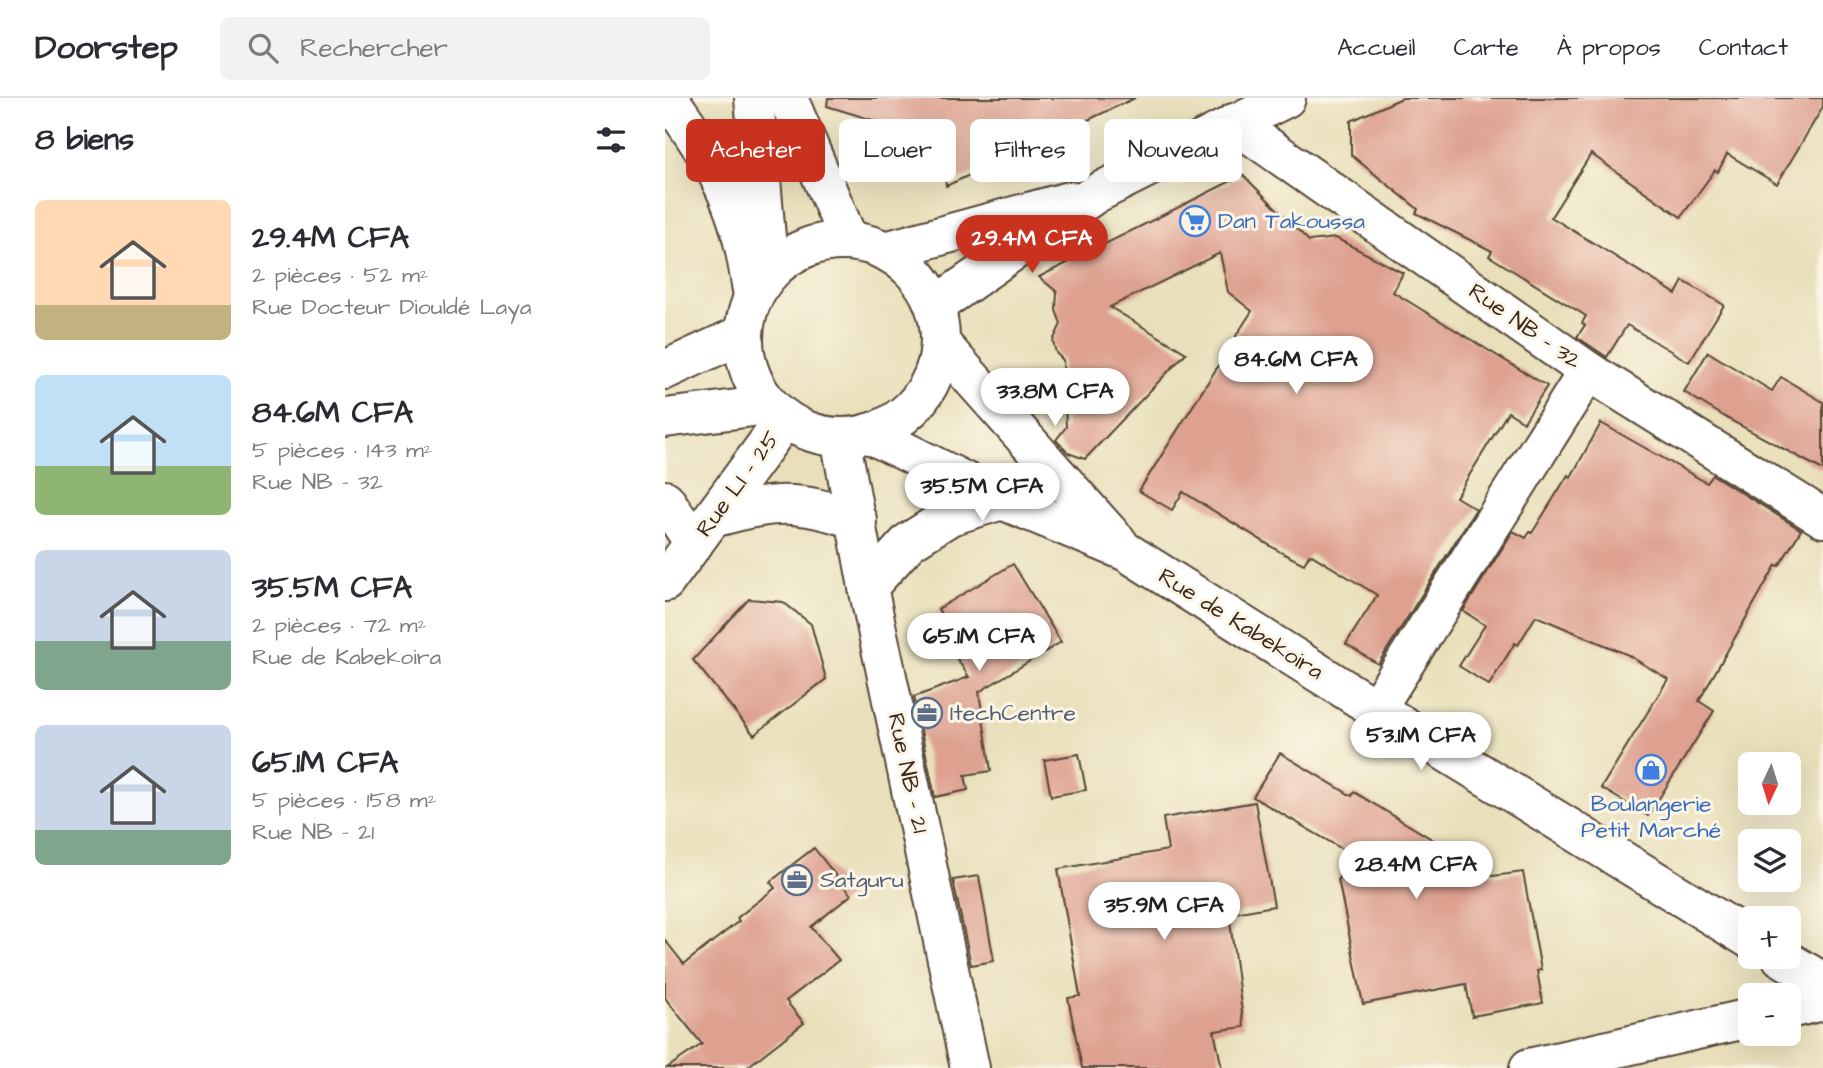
<!DOCTYPE html>
<html lang="fr">
<head>
<meta charset="utf-8">
<style>
  body { margin:0; font-family:"Architects Daughter",sans-serif; background:#f2f2f3; color:#2b2b33; height:100vh; display:flex; flex-direction:column; font-size:26px; white-space:nowrap }
  * { box-sizing:border-box; margin:0 }
  p { font-size:23px; color:#7c7c81 }
  .icon { flex:none; width:38px; height:38px; fill:none; stroke:currentColor; stroke-width:2; stroke-linecap:round; stroke-linejoin:round }
  .map { position:relative; flex:1; overflow:hidden }
  .details { display:flex; flex-direction:column; background:#fff; width:665px }
  .details>* { flex:none }
  .hud { position:absolute; left:21px; top:21px; width:665px; height:63px; display:flex; gap:14px }
  .needle { width:46px; rotate:184deg }
  .fabs { position:absolute; left:1073px; top:654px; display:grid; gap:14px }
  .fabs a { display:grid; place-items:center; width:63px; height:63px; border-radius:10px; background:#fff; box-shadow:0 7px 28px #0002; font-size:35px }
  .price { position:absolute; translate:-50% -60px; padding:0 16px; border-radius:24px; background:#fff; color:#222; font-size:23px; line-height:46px; filter:drop-shadow(0 2px 4px #0008) }
  .price::after { content:''; position:absolute; left:50%; top:42px; width:21px; height:16px; margin-left:-10px; background:inherit; clip-path:polygon(0 0,100% 0,50% 100%) }
  .price.current { background:#c8321e; color:#fff }
  ul { padding:0; list-style:none }
  li { display:flex; align-items:center; gap:21px; height:175px; padding:0 35px }
  li span { display:grid; place-items:center; flex:none; width:196px; height:140px; border-radius:10px; color:#555 }
  li>.icon { margin-inline-start:auto }
  span .icon { width:84px; height:84px; fill:#fffc; stroke-width:1 }
  li b { font-size:30px }
  h2 { display:flex; justify-content:space-between; align-items:center; height:84px; padding:0 35px; font-size:30px }
  .pill { padding:0 24px; border-radius:10px; background:#fff; box-shadow:0 7px 28px #0002; font-size:24px; line-height:63px }
  .pill.current { background:#c8321e; color:#fff }
  header { display:flex; align-items:center; gap:42px; box-sizing:border-box; height:98px; padding:0 35px; background:#fff; border-bottom:2px solid #e1e1e2 }
  header strong { font-size:33px }
  nav { display:flex; gap:38px; margin-inline-start:auto; font-size:24px }
  .search { width:490px; height:63px; background:#f2f2f3; display:flex; align-items:center; gap:18px; box-sizing:border-box; padding:0 24px; border-radius:10px; color:#7c7c81; font-size:26px }
  main { display:flex; flex:1; min-height:0 }
  .map>svg:first-child { display:block }
</style>
</head>
<body>
<header>
<strong>Doorstep</strong>
<div class="search"><svg class="icon" aria-label="search" viewBox="0 0 24 24"><circle cx="10" cy="10" r="6"/><path d="M15 15l6 6"/></svg>Rechercher</div>
<nav><a>Accueil</a><a>Carte</a><a>À propos</a><a>Contact</a></nav>
</header>
<main>
<section class="details">
<h2>8 biens<svg class="icon" aria-label="filters" viewBox="0 0 24 24"><path d="M4 7h16M4 17h16"/><circle cx="9" cy="7" r="2"/><circle cx="15" cy="17" r="2"/></svg></h2>
<ul>
<li><span style="background:linear-gradient(#ffd9b3 75%,#c2b280 0)"><svg class="icon" aria-label="home" viewBox="0 0 24 24"><path d="M3 11l9-7 9 7M6 9v11h12V9"/></svg></span><div><b>29.4M CFA</b><p>2 pièces · 52 m²</p><p>Rue Docteur Diouldé Laya</p></div></li>
<li><span style="background:linear-gradient(#bfe0f5 65%,#8fb573 0)"><svg class="icon" aria-label="home" viewBox="0 0 24 24"><path d="M3 11l9-7 9 7M6 9v11h12V9"/></svg></span><div><b>84.6M CFA</b><p>5 pièces · 143 m²</p><p>Rue NB - 32</p></div></li>
<li><span style="background:linear-gradient(#c9d6e8 65%,#7fa58c 0)"><svg class="icon" aria-label="home" viewBox="0 0 24 24"><path d="M3 11l9-7 9 7M6 9v11h12V9"/></svg></span><div><b>35.5M CFA</b><p>2 pièces · 72 m²</p><p>Rue de Kabekoira</p></div></li>
<li><span style="background:linear-gradient(#c9d6e8 75%,#7fa58c 0)"><svg class="icon" aria-label="home" viewBox="0 0 24 24"><path d="M3 11l9-7 9 7M6 9v11h12V9"/></svg></span><div><b>65.1M CFA</b><p>5 pièces · 158 m²</p><p>Rue NB - 21</p></div></li>
</ul>
</section>
<div class="map">
<svg width="1158" height="970" viewBox="0 0 1158 970">
  <rect width="100%" height="100%" fill="#fcf5e5"/>
  <filter id="ink" filterUnits="userSpaceOnUse"><feTurbulence type="fractalNoise" baseFrequency=".0143" numOctaves="2"/><feDisplacementMap in="SourceGraphic" scale="14" xChannelSelector="R" yChannelSelector="G"/><feConvolveMatrix kernelMatrix="1 2 1 2 8 2 1 2 1" color-interpolation-filters="sRGB"/></filter>
  <filter id="wash" filterUnits="userSpaceOnUse"><feTurbulence type="fractalNoise" baseFrequency=".00686" numOctaves="4" result="noise"/><feDisplacementMap in="SourceGraphic" scale="28" xChannelSelector="R" yChannelSelector="G"/><feGaussianBlur stdDeviation="1.57" result="paint"/><feColorMatrix in="noise" values="0 0 0 0 0 0 0 0 0 0 0 0 0 0 0 0 0 1.4 0 .05"/><feComposite in="paint" operator="in"/></filter>
  <g filter="url(#wash)">
    <rect width="100%" height="100%" fill="#e9e0bb"/>
    <g id="blocks">
      <g fill="#dea190">
        <polygon points="163,0 470,0 281,88 276,43 162,8"/>
        <polygon points="737,0 1158,0 1158,9 1112,86 1062,56 1053,74 1050,72 1016,119 926,56 886,119 1011,196 1018,183 1059,207 1024,264 962,227 942,259 912,239 920,227 917,225 921,218 824,158 827,153 751,115 753,111 686,57 686,23"/>
        <polygon points="578,77 644,143 671,140 738,175 728,194 882,288 859,324 843,314 791,399 811,411 713,566 681,546 712,497 645,456 639,466 617,455 518,394 507,412 474,393 557,262 579,276 571,238 587,213 563,194 555,155 445,209 521,255 420,361 403,355 391,342 401,329 398,262 391,255 388,243 396,226 391,212 392,194 374,179"/>
        <polygon points="1043,254 1107,293 1116,279 1158,304 1158,372 1065,322 1019,294"/>
        <polygon points="936,325 1042,385 1048,377 1136,432 1114,468 1111,467 1034,603 1049,613 983,718 936,690 1003,581 961,556 871,518 853,547 850,545 824,587 794,568 820,527 798,513 848,433 861,440 865,434 867,435 903,377 906,379"/>
        <polygon points="348,466 396,544 314,594 326,673 300,677 303,692 270,699 249,599 304,579 285,550 293,545 273,511"/>
        <polygon points="84,501 118,504 146,526 161,581 89,637 28,562"/>
        <polygon points="615,655 687,698 689,694 775,746 777,744 828,778 858,774 876,872 872,873 878,905 807,918 801,886 698,906 673,781 689,758 588,699"/>
        <polygon points="414,656 421,692 386,698 379,662"/>
        <polygon points="590,704 609,808 564,816 579,929 549,933 557,970 417,970 403,900 415,898 393,771 503,752 498,720"/>
        <polygon points="149,750 186,797 146,829 174,862 121,903 139,925 81,970 2,970 37,946 0,900 0,842 19,866 74,823 72,820 110,790 105,784"/>
        <polygon points="314,778 329,863 306,867 288,782"/>
      </g>
    </g>
  </g>
  <g filter="url(#ink)">
    <use href="#blocks" fill-opacity="0" stroke="#554536" stroke-width="2"/>
    <g fill="none" stroke-linecap="round" stroke-linejoin="round">
      <g stroke="#554536" stroke-width="42">
        <g id="minor">
          <path d="M4,0C28,36 55,72 69,113C79,140 83,169 88,198"/>
          <polyline points="569,25 923,273 1158,420"/>
          <polyline points="175,339 203,489 305,970"/>
          <polyline points="711,611 923,273"/>
          <polyline points="1124,911 1158,903"/>
          <polyline points="864,970 1085,920"/>
        </g>
      </g>
      <g stroke="#554536" stroke-width="42">
        <g id="tertiary">
          <polyline points="89,0 104,174"/>
          <polyline points="123,0 184,143"/>
          <circle cx="177" cy="241" r="98"/>
          <polyline points="220,153 404,103"/>
          <polyline points="270,208 430,96 621,0"/>
          <polyline points="276,246 454,446"/>
          <polyline points="203,335 337,402 460,453 711,611 1085,841"/>
          <polyline points="0,402 29,445"/>
          <path d="M48,420C110,403 130,401 192,422"/>
          <polyline points="0,484 120,321"/>
          <polyline points="203,489 244,444 285,418 337,402"/>
          <polyline points="1116,859 1158,884"/>
        </g>
      </g>
      <g stroke="#554536" stroke-width="42">
        <g id="secondary">
          <polyline points="0,272 78,236"/>
          <polyline points="0,320 104,307"/>
        </g>
      </g>
      <use href="#minor" stroke="#fff" stroke-width="38"/>
      <use href="#tertiary" stroke="#fff" stroke-width="38"/>
      <use href="#secondary" stroke="#fff" stroke-width="38"/>
    </g>
  </g>
  <defs>
    <g id="supermarket-ring" transform="scale(1.575)"><circle r="9.5" fill="#fcf5e5" stroke="#3f7fe0" stroke-width="1.5"/><path d="M-6-5.5h2.5l.6 2H6L4.5 2H-2.5L-4.4-4H-6ZM-1.5 3.2a1.3 1.3 0 1 0 .1 0ZM3 3.2a1.3 1.3 0 1 0 .1 0Z" fill="#3f7fe0"/></g>
    <g id="office-ring" transform="scale(1.575)"><circle r="9.5" fill="#fcf5e5" stroke="#5c6f8a" stroke-width="1.5"/><path d="M-6-3h4V-5.5h4V-3h4V5H-6ZM-1-4.5V-3h2v-1.5ZM-6 0V1H6V0Z" fill="#5c6f8a"/></g>
    <g id="shop-ring" transform="scale(1.575)"><circle r="9.5" fill="#fcf5e5" stroke="#3f7fe0" stroke-width="1.5"/><path d="M-5-2.5h2.3a2.7 3.5 0 0 1 5.4 0H5L5.5 6h-11ZM-1.5-2.5h3a1.5 2.3 0 0 0-3 0Z" fill="#3f7fe0"/></g>
  </defs>
  <g fill-rule="evenodd">
    <use href="#supermarket-ring" x="530" y="123"/>
    <use href="#office-ring" x="262" y="615"/>
    <use href="#shop-ring" x="986" y="672"/>
    <use href="#office-ring" x="132" y="782"/>
  </g>
  <g text-anchor="middle" dominant-baseline="central" stroke-width="6" stroke-linejoin="round" paint-order="stroke">
    <g font-size="23" fill="#366cbe" stroke="#fcf5e5" text-anchor="start">
      <text x="553" y="123">Dan Takoussa</text>
      <text x="986" y="706" text-anchor="middle">Boulangerie<tspan x="986" dy="26">Petit Marché</tspan></text>
    </g>
    <g font-size="23" fill="#3b2a1e" stroke="#fcf5e5">
      <text transform="translate(860 228) rotate(35)">Rue NB - 32</text>
      <text transform="translate(73 386) rotate(-54)">Rue LI - 25</text>
      <text transform="translate(576 526) rotate(32)">Rue de Kabekoira</text>
      <text transform="translate(243 675) rotate(78)">Rue NB - 21</text>
    </g>
    <g font-size="23" fill="#4e5e75" stroke="#fcf5e5" text-anchor="start">
      <text x="285" y="615">ItechCentre</text>
      <text x="155" y="782">Satguru</text>
    </g>
  </g>
</svg>
<div class="fabs">
<a><svg class="needle" viewBox="-14 -14 28 28"><path d="M0-13l5 13h-10z" fill="#e53935"/><path d="M0 13l5-13h-10z" fill="#7c7c81"/></svg></a>
<a><svg class="icon" aria-label="layers" viewBox="0 0 24 24"><path d="M12 4l9 5-9 5-9-5zM3 14l9 5 9-5"/></svg></a>
<a>+</a>
<a>−</a>
</div>
<b class="price current" style="left:367px;top:177px">29.4M CFA</b>
<b class="price" style="left:631px;top:298px">84.6M CFA</b>
<b class="price" style="left:390px;top:330px">33.8M CFA</b>
<b class="price" style="left:317px;top:425px">35.5M CFA</b>
<b class="price" style="left:314px;top:575px">65.1M CFA</b>
<b class="price" style="left:756px;top:674px">53.1M CFA</b>
<b class="price" style="left:751px;top:803px">28.4M CFA</b>
<b class="price" style="left:499px;top:844px">35.9M CFA</b>
<div class="hud">
<a class="pill current">Acheter</a>
<a class="pill">Louer</a>
<a class="pill">Filtres</a>
<a class="pill">Nouveau</a>
</div>
</div>
</main>
</body>
</html>
